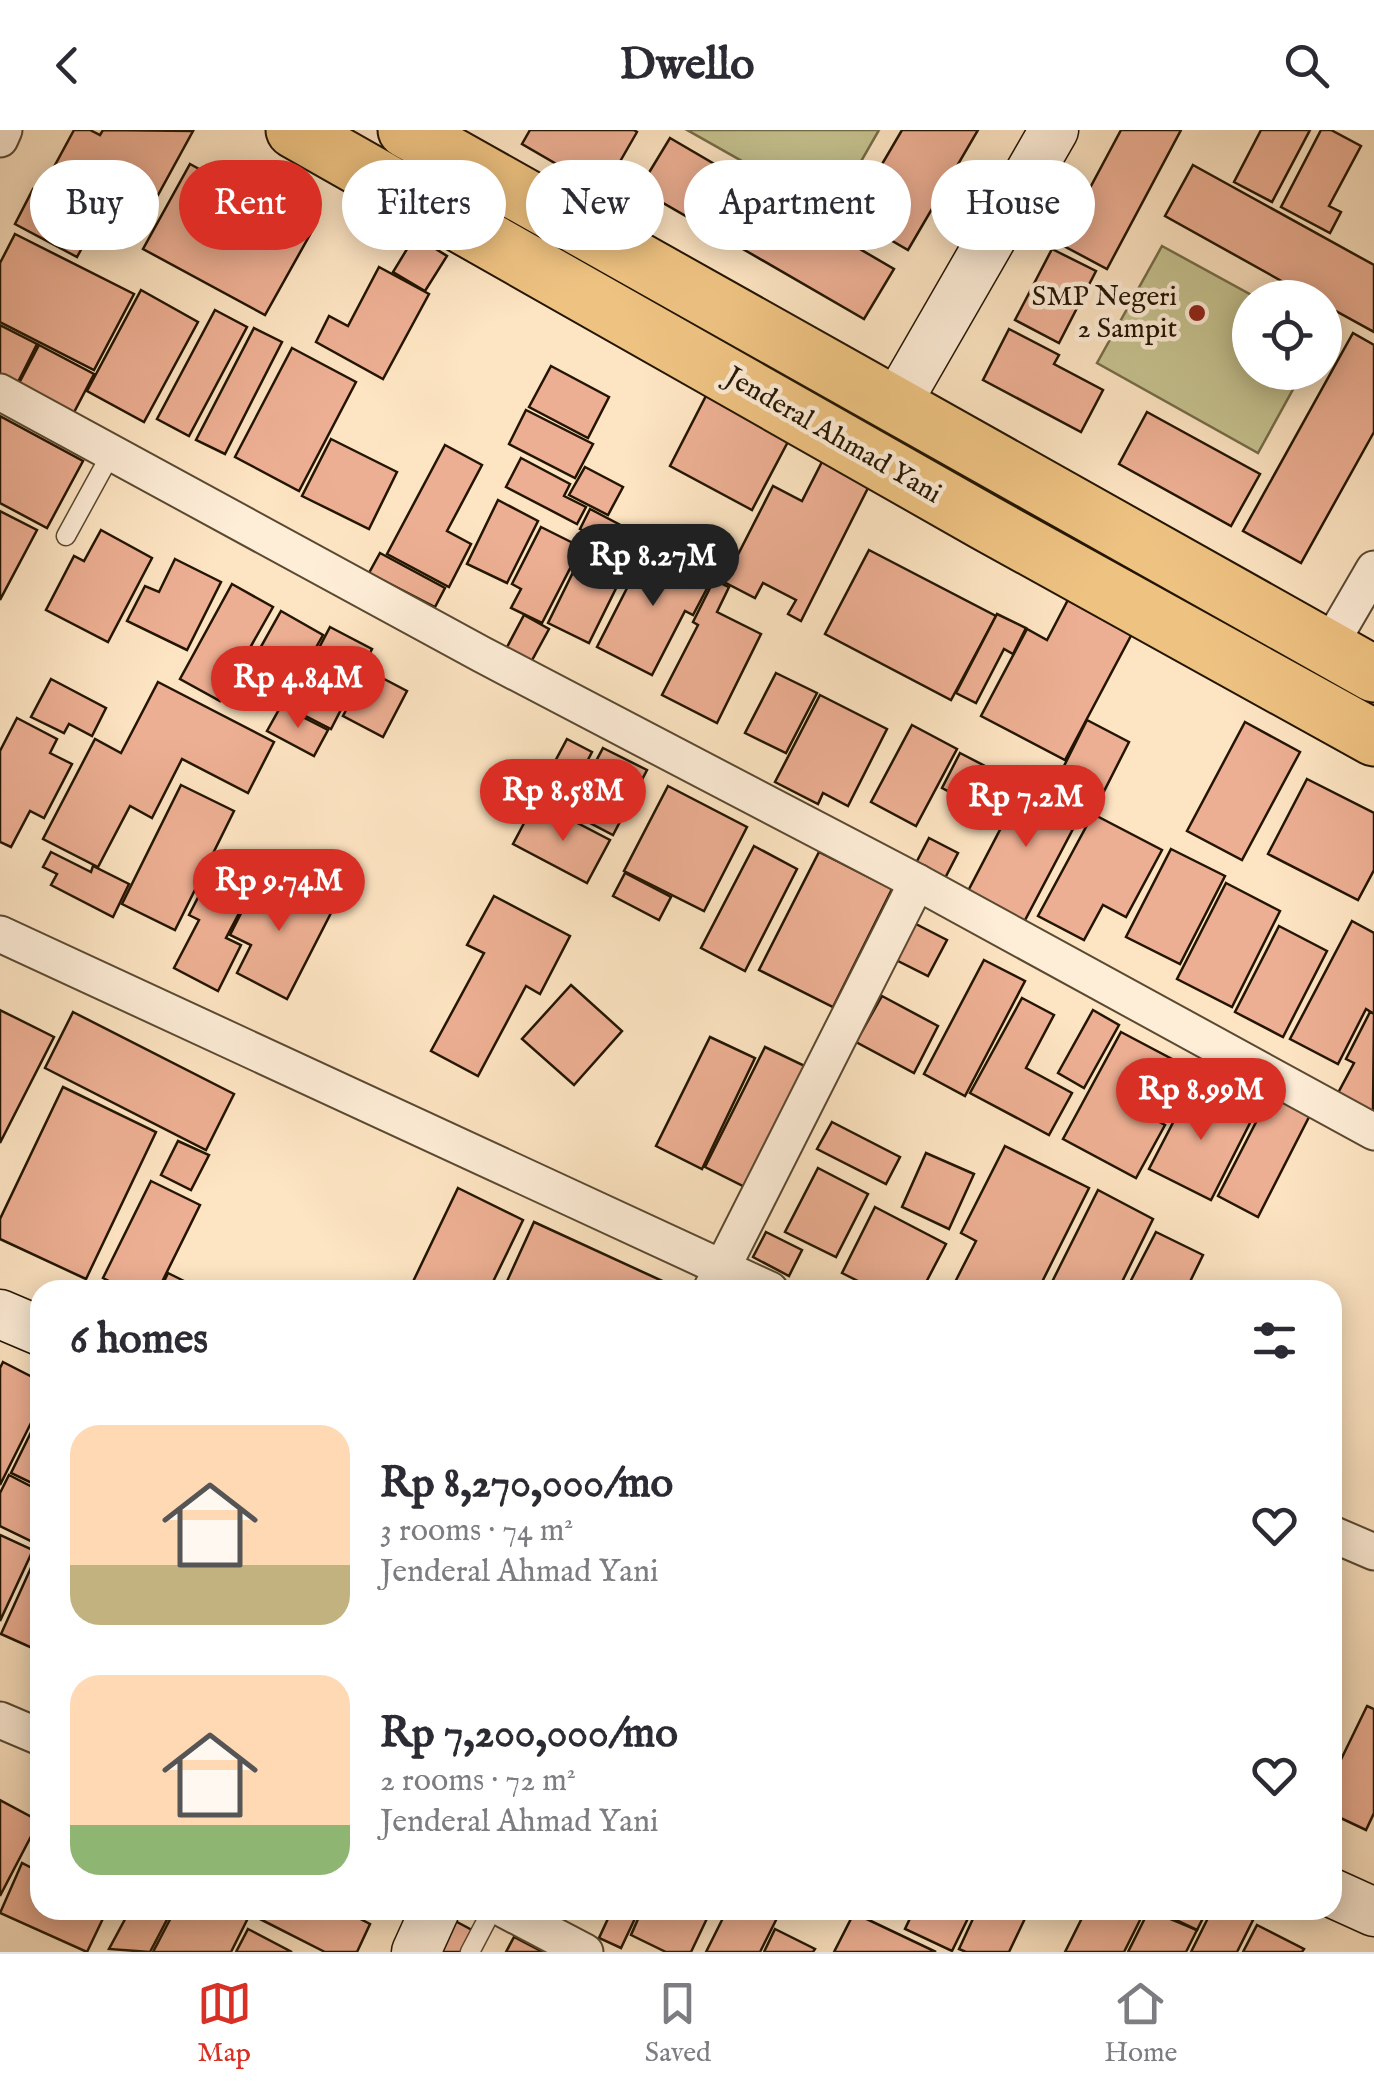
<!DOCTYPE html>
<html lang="en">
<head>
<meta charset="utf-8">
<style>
  body { margin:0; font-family:"IM FELL English",serif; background:#f7f7f7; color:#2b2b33; height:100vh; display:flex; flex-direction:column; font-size:38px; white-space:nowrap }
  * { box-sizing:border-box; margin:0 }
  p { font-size:32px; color:#7c7c81 }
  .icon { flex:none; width:55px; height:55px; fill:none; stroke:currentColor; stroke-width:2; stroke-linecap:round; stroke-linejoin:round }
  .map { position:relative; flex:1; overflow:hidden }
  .details { position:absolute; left:30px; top:1150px; width:1312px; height:640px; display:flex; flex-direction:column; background:#fff; border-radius:30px; box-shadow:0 5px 25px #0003 }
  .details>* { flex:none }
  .banner { position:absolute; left:30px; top:30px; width:1315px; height:90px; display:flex; gap:20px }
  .controls { position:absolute; left:1232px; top:150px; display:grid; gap:20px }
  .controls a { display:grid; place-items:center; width:110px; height:110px; border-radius:50%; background:#fff; box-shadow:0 5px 25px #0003; font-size:50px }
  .price { position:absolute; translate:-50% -85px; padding:0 22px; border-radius:35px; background:#d93025; color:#fff; font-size:32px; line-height:65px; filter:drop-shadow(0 2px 5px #0008) }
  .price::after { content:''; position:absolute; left:50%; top:60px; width:30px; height:22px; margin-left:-15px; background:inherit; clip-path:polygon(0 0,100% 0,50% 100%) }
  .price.on { background:#222; color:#fff }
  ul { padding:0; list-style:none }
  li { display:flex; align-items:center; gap:30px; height:250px; padding:0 40px }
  li span { display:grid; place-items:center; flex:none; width:280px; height:200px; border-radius:30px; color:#555 }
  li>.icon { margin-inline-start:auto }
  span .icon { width:120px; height:120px; fill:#fffc; stroke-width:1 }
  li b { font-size:42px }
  h2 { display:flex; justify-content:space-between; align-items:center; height:120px; padding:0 40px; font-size:42px }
  .pill { padding:0 35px; border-radius:45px; background:#fff; box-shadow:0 5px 25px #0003; font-size:35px; line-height:90px }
  .pill.on { background:#d93025; color:#fff }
  header { display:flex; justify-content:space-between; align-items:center; height:130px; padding:0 40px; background:#fff; font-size:45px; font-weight:700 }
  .menu { display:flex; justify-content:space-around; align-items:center; height:140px; border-top:2px solid #e1e1e2; background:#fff; font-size:28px; color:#7c7c81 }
  .menu a { display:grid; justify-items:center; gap:5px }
  .menu .on { color:#d93025 }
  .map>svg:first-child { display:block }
</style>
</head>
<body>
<header><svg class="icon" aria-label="back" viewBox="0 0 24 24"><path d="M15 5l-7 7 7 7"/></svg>Dwello<svg class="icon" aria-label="search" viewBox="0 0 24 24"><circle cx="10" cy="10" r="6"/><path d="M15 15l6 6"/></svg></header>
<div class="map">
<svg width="1374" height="1822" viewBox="0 0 1374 1822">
  <rect width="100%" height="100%" fill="#fde4c2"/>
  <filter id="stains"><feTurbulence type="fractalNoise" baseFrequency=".002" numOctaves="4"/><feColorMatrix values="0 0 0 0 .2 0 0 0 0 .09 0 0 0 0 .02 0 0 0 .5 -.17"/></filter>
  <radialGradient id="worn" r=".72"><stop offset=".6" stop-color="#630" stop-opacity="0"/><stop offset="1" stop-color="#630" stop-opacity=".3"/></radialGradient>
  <g fill="#c5c28f" stroke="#746c48" stroke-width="2.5">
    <polygon points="687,0 879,0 832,82"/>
    <polygon points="1162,116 1255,167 1250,168 1250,242 1302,243 1258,323 1097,233"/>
  </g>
  <g fill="#edaf93" stroke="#231501" stroke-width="2.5">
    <polygon points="74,0 90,0 100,5 103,0 193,1 158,65 127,48 102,92 42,59"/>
    <polygon points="530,0 634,0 637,2 603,61 522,14"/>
    <polygon points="902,0 978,0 908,120 851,87"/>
    <polygon points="1121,0 1181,0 1107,139 1060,114"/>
    <polygon points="1261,0 1310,0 1272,72 1234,52"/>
    <polygon points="1321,0 1331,0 1361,16 1329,76 1341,82 1330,103 1281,77"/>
    <polygon points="670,8 894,139 864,189 639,59"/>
    <polygon points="190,34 312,101 265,185 143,119"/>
    <polygon points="1193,35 1374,135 1374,202 1325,175 1325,168 1312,168 1165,86"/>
    <polygon points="33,59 96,92 77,127 15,94"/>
    <polygon points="15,104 134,164 94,240 0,192 0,133"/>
    <polygon points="415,106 447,126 425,161 393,142"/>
    <polygon points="1052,119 1096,141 1059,213 1015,190"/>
    <polygon points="379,137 429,164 383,249 316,212 329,186 348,196"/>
    <polygon points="141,160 198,192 144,292 87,261"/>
    <polygon points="215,180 247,197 189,306 157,289"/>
    <polygon points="0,195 37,214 15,258 0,250"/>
    <polygon points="254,198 282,212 225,324 196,310"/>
    <polygon points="1009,199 1059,225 1054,234 1103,260 1081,302 983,250"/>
    <polygon points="1353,203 1374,215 1374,302 1301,433 1243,401"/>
    <polygon points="39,215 94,244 71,288 16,259"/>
    <polygon points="292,218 356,252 299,361 235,327"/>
    <polygon points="551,236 609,267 588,308 529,277"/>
    <polygon points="708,262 791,306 752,380 670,336"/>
    <polygon points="526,280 593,314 575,348 509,314"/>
    <polygon points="1147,282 1260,344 1231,396 1119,334"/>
    <polygon points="0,286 83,331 47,398 0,373"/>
    <polygon points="331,309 397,342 369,399 302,366"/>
    <polygon points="445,315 482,335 447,401 471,414 449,457 387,424"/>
    <polygon points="521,328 570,354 564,366 586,377 577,394 506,357"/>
    <polygon points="824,328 871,352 801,491 788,484 796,470 763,453 755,468 724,452 773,356 802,371"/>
    <polygon points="585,337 623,357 608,385 569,365"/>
    <polygon points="498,370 538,391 507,453 467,434"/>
    <polygon points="590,379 628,399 618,418 580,399"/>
    <polygon points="0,381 37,400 0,470"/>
    <polygon points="541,397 581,417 542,493 511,478 521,459 512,454"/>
    <polygon points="101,400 152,428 108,512 46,480 74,426 84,431"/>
    <polygon points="587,414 628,434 589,513 548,493"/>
    <polygon points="649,415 713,447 693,485 685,481 652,545 597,517"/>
    <polygon points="869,420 996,486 951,570 825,504"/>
    <polygon points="380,423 445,458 435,477 369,443"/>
    <polygon points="175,429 221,452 187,520 127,491 145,456 159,462"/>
    <polygon points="714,450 729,457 717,482 761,504 717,593 662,565 698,495 693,492"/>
    <polygon points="232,454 273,477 220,571 180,549"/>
    <polygon points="1070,466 1134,500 1065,630 981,586 1027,499 1047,510"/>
    <polygon points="281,481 323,505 286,571 244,547"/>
    <polygon points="997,484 1026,498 1013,524 1004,519 976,573 956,563"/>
    <polygon points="524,485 549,499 531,532 506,519"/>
    <polygon points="330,497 372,519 331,599 288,577"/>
    <polygon points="367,540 407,561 383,607 343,586"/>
    <polygon points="776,543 817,563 786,623 745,603"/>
    <polygon points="51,549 106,578 92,606 69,594 64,603 31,587"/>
    <polygon points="158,552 274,612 248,663 182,629 152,688 130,676 98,737 43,709 95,609 121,623"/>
    <polygon points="820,565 887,599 848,676 823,663 818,674 775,652"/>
    <polygon points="281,576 328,600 314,626 267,601"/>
    <polygon points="17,588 57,609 50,623 72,634 44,688 30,681 11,717 0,712 0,621"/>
    <polygon points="1087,590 1129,612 1094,681 1052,660"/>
    <polygon points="1245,592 1300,622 1242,730 1187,701"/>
    <polygon points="912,595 957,619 916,696 871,672"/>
    <polygon points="567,609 592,622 577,651 552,637"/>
    <polygon points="603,618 647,640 613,705 569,682"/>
    <polygon points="960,623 987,637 969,672 942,658"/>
    <polygon points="1027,648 1084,678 1024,792 967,763"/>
    <polygon points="1307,649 1374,683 1374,740 1358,770 1268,724"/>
    <polygon points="181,655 234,681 175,800 122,774"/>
    <polygon points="668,656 747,697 704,781 624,741"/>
    <polygon points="531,680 557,694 562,685 610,710 587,753 513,714"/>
    <polygon points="1093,684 1162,720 1126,787 1103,775 1084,810 1038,786"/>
    <polygon points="929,708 958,723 944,750 915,735"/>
    <polygon points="754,716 797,739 745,841 701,818"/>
    <polygon points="1171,719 1225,746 1180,834 1126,807"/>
    <polygon points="51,722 91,742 93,736 129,754 113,787 51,755 57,744 43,737"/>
    <polygon points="819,722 892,759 833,877 759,840"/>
    <polygon points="262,742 333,779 287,869 237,843 251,815 230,805"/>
    <polygon points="625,743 671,767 659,790 613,766"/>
    <polygon points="209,746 248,766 226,808 241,815 218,861 174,838 199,790 189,785"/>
    <polygon points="1226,753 1280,781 1232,877 1177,849"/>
    <polygon points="494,766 570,806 540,864 526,856 478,946 431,921 484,823 467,815"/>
    <polygon points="1352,791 1374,803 1374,884 1366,879 1338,934 1290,909"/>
    <polygon points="914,793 947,810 928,846 896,830"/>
    <polygon points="1279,796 1327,821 1283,907 1235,882"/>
    <polygon points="984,830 1025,851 965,966 924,944"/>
    <polygon points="571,855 622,901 574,955 522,909"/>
    <polygon points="882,866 938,896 914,943 856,912"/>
    <polygon points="1022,868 1054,885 1026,938 1072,963 1049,1005 970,963"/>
    <polygon points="0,880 54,907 0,1013"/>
    <polygon points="1093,880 1119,895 1084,958 1058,943"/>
    <polygon points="73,882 234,964 206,1020 45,938"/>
    <polygon points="1370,882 1374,884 1373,982 1338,963 1354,933 1346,929"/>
    <polygon points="1121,902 1172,929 1143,983 1165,995 1136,1048 1063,1009"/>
    <polygon points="710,907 755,928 702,1039 656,1016"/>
    <polygon points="765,917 807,937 747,1058 705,1037"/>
    <polygon points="1192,956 1253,987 1211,1070 1149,1039"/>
    <polygon points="63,957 156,1002 86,1149 0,1109 0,1089"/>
    <polygon points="1270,965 1310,985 1258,1087 1218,1066"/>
    <polygon points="832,992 900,1027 886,1054 817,1019"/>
    <polygon points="178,1011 209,1025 191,1060 161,1045"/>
    <polygon points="1005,1016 1089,1058 1038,1160 951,1160 976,1111 961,1103"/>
    <polygon points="926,1023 974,1044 949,1099 902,1077"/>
    <polygon points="818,1038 868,1064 836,1127 785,1102"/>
    <polygon points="151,1051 200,1075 158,1160 127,1160 103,1148"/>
    <polygon points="458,1058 523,1090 489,1160 409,1160"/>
    <polygon points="1098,1060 1153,1089 1118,1160 1048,1160"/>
    <polygon points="875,1077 946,1114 922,1160 876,1160 842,1143"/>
    <polygon points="534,1092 682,1160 503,1160"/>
    <polygon points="766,1102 802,1120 789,1146 753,1127"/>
    <polygon points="1156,1102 1203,1125 1186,1160 1126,1160"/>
    <polygon points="168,1143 198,1158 197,1160 160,1160"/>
    <polygon points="3,1232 40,1251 40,1275 0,1355 0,1238"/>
    <polygon points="40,1284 40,1357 11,1343"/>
    <polygon points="9,1345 40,1361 40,1398 33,1412 0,1396 0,1363"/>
    <polygon points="0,1405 33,1420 0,1491"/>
    <polygon points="39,1420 40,1518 39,1521 1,1504"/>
    <polygon points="1367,1576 1374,1579 1374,1683 1366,1700 1332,1684 1332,1648"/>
    <polygon points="0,1670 39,1691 0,1766"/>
    <polygon points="40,1726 40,1780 107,1780 87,1822 0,1783 22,1733 34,1739"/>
    <polygon points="130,1780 172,1780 150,1822 109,1819"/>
    <polygon points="175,1780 252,1780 231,1822 153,1822"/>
    <polygon points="255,1780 343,1780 370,1794 357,1822 325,1822 252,1785"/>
    <polygon points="612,1780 639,1780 621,1818 599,1808"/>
    <polygon points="642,1780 711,1780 691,1822 666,1822 631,1805"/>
    <polygon points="727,1780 781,1780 760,1822 706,1822"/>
    <polygon points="914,1780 972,1780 952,1821 905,1799"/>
    <polygon points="977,1780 1029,1780 1009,1822 966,1822 959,1819"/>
    <polygon points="1086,1780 1145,1780 1124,1822 1065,1822"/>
    <polygon points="1149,1780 1197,1800 1186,1822 1128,1822"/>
    <polygon points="1155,1780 1207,1780 1197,1800"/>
    <polygon points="1212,1780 1233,1780 1253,1790 1237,1822 1191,1822"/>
    <polygon points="854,1783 936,1822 834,1822"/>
    <polygon points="442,1784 472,1800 461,1822 428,1822"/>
    <polygon points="1257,1795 1304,1819 1302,1822 1243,1822"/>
    <polygon points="248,1799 292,1822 236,1822"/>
    <polygon points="775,1799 815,1819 813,1822 764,1822"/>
    <polygon points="514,1807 543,1822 506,1822"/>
  </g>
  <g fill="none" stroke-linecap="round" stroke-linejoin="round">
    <g stroke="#5a4931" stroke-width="21">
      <g id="lane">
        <polyline points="66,406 112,322"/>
        <polyline points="470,1822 492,1780"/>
      </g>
    </g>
    <g stroke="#5a4931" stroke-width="39">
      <g id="street">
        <polyline points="0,9 4,0"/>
        <polyline points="0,262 481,524 917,752 1374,1002"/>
        <polyline points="1328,518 1374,439"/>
        <polyline points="0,804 770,1160"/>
        <polyline points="712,1158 917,752"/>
        <polyline points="1332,1404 1374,1422"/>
        <polyline points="0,1590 40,1607"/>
        <polyline points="505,1780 585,1822"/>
      </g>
    </g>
    <g stroke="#231501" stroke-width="51">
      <g id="secondary">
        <polyline points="895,276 1054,0"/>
        <polyline points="0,1184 40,1201"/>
        <polyline points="1332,1763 1374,1782"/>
        <polyline points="416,1822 435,1780"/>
      </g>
    </g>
    <g stroke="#231501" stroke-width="59">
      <g id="highway">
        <polyline points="294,0 986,393 1374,608"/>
        <polyline points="406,0 1374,544"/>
      </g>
    </g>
    <use href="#lane" stroke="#feedd7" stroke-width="18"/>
    <use href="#street" stroke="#feedd7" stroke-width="35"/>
    <use href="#secondary" stroke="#feedd7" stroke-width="48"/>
    <use href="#highway" stroke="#eec281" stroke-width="55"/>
  </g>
  <circle fill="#8f2418" stroke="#feedd7" stroke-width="4" cx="1197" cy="183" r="10"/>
  <g text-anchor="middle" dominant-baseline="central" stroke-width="9" stroke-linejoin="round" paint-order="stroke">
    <g font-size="28" fill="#231501" stroke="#feedd7" text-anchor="end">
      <text x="1177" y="167">SMP Negeri<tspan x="1177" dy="32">2 Sampit</tspan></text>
    </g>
    <g font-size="28" fill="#231501" stroke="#feedd7">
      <text transform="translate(833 306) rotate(30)">Jenderal Ahmad Yani</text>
    </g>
  </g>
  <rect width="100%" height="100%" filter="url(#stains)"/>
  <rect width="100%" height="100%" fill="url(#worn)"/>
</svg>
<div class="controls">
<a><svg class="icon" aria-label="locate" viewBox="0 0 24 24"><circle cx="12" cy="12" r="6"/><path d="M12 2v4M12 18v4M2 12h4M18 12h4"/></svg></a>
</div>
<b class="price on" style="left:653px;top:479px">Rp 8.27M</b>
<b class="price" style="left:298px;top:601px">Rp 4.84M</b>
<b class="price" style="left:563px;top:714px">Rp 8.58M</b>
<b class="price" style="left:1026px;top:720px">Rp 7.2M</b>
<b class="price" style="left:279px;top:804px">Rp 9.74M</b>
<b class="price" style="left:1201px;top:1013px">Rp 8.99M</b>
<div class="banner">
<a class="pill">Buy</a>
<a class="pill on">Rent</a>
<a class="pill">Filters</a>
<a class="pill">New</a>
<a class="pill">Apartment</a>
<a class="pill">House</a>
</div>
<section class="details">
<h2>6 homes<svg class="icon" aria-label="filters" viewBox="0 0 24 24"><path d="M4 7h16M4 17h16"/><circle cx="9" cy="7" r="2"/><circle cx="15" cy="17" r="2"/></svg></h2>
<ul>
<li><span style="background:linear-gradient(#ffd9b3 70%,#c2b280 0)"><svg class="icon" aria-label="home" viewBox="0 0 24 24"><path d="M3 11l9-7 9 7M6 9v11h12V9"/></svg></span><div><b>Rp 8,270,000/mo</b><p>3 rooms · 74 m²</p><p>Jenderal Ahmad Yani</p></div><svg class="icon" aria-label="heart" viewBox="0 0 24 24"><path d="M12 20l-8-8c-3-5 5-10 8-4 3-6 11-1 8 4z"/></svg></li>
<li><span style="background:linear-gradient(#ffd9b3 75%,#8fb573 0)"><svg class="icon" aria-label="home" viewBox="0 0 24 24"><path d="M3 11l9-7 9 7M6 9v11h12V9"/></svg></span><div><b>Rp 7,200,000/mo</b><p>2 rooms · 72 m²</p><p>Jenderal Ahmad Yani</p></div><svg class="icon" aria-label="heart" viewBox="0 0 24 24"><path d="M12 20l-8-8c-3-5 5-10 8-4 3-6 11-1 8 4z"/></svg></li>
</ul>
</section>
</div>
<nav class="menu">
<a class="on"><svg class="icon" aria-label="map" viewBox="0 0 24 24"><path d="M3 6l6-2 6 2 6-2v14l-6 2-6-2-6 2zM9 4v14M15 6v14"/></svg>Map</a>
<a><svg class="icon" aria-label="saved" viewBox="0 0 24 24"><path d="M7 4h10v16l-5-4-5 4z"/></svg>Saved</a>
<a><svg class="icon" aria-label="home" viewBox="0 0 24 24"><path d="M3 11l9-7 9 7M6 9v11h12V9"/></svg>Home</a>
</nav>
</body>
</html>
